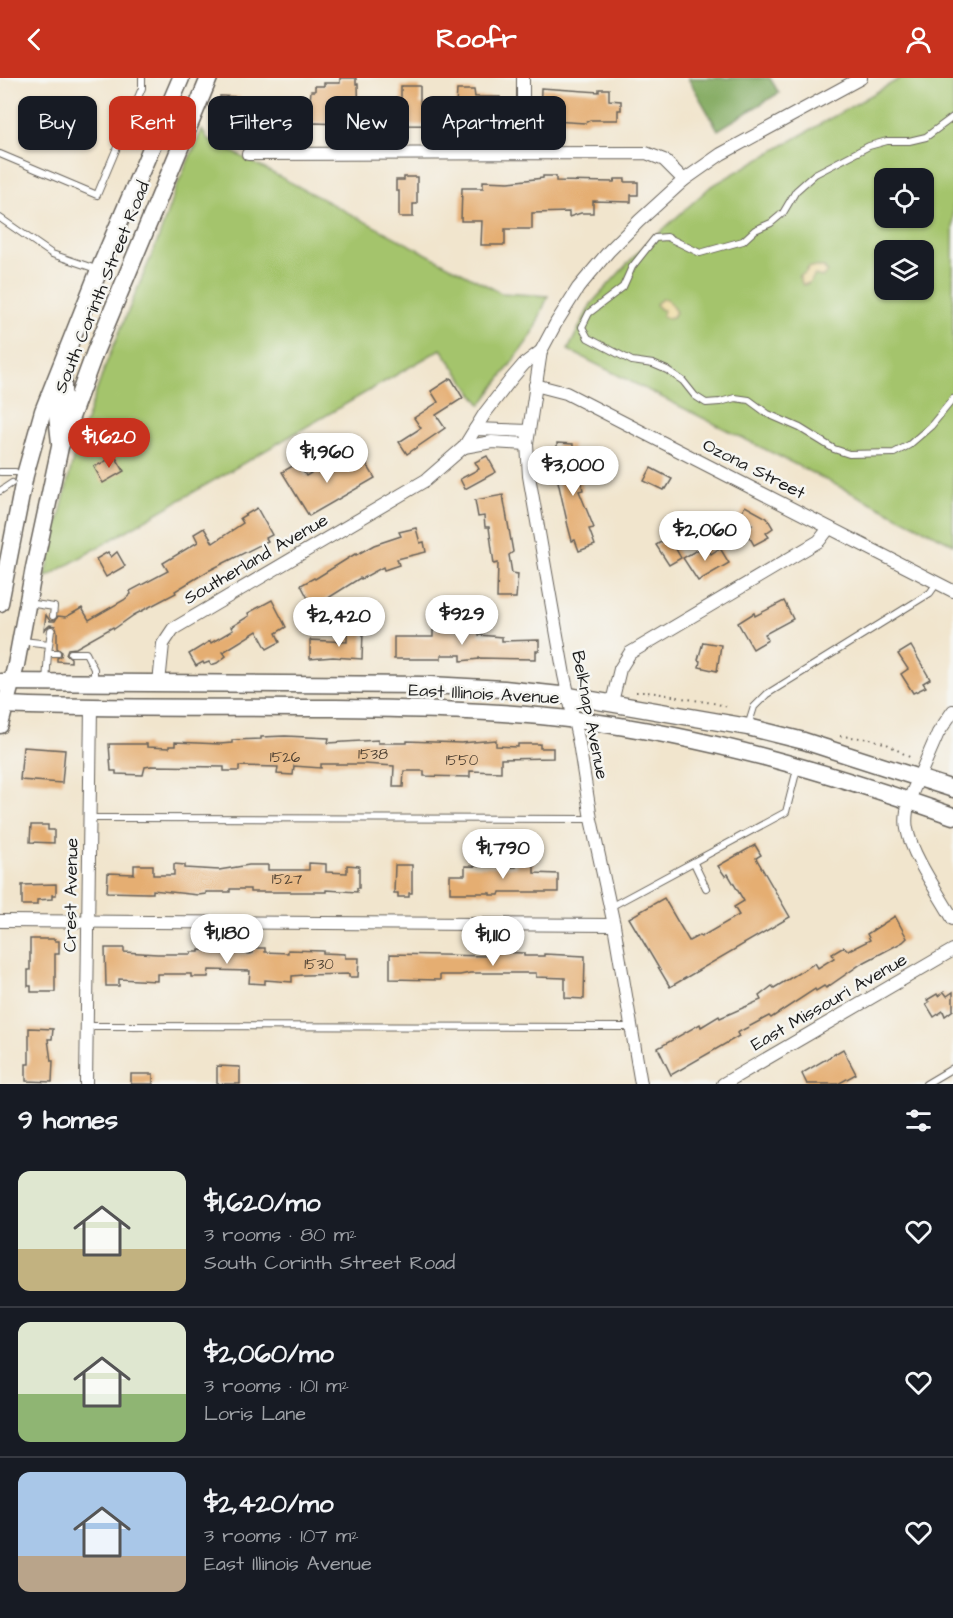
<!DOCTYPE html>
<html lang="en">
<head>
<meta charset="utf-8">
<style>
  body { margin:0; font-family:"Architects Daughter",sans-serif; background:#242831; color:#f1f3f6; height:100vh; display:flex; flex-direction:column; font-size:22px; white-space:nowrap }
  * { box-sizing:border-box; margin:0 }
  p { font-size:20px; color:#9ea1a6 }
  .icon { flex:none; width:33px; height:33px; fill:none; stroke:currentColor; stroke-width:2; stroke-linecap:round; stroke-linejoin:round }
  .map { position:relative; height:1006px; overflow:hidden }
  .side { display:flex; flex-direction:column; background:#171b24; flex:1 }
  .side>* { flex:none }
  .banner { position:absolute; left:18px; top:18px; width:600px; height:54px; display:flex; gap:12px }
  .controls { position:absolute; left:874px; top:90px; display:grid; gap:12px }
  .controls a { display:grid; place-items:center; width:60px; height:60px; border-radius:12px; background:#171b24; box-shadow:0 2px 4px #0004; font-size:30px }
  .price { position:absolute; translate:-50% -51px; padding:0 14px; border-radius:21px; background:#fff; color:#222; font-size:20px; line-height:39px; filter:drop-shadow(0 2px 3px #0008) }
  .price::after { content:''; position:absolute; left:50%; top:36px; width:18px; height:14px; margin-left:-9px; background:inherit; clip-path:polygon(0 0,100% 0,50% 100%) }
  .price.current { background:#c8321e; color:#fff }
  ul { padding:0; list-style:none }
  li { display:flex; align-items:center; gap:18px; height:150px; padding:0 18px }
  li+li { border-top:2px solid #363941 }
  li span { display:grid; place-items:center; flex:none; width:168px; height:120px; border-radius:12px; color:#555 }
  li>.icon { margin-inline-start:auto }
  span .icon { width:72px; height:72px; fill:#fffc; stroke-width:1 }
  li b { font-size:26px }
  h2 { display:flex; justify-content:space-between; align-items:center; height:72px; padding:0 18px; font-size:26px }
  .tag { padding:0 21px; border-radius:12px; background:#171b24; box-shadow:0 2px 4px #0004; font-size:21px; line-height:54px }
  .tag.current { background:#c8321e; color:#fff }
  header { display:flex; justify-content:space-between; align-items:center; height:78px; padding:0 18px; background:#c8321e; color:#fff; font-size:27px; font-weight:700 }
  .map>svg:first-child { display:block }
</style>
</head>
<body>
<header><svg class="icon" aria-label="back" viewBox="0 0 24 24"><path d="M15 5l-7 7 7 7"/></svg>Roofr<svg class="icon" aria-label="person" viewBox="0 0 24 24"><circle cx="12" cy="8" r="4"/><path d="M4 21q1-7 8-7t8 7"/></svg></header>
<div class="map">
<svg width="953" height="1006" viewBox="0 0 953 1006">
  <rect width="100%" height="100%" fill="#f6f6f2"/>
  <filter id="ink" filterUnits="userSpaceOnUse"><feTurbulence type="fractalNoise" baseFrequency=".0167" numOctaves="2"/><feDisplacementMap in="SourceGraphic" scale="12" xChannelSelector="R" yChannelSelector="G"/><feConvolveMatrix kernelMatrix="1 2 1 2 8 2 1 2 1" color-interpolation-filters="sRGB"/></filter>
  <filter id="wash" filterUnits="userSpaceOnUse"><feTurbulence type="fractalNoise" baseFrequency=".008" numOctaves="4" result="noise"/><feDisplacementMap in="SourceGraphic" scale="24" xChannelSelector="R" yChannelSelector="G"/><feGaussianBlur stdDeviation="1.35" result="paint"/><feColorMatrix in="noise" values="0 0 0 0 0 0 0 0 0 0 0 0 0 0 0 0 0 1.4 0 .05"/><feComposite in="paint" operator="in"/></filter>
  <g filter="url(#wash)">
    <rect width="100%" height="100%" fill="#f1e5cd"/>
    <g fill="#a4c46c" stroke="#607044" stroke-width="1.5" fill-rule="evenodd">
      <path d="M901,0H953V466L568,272L591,226L637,175L710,109ZM885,100H924V140H885ZM885,172H924V212H885Z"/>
      <polygon points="202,52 208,61 501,215 548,218 532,257 481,327 441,271 45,500 74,377 106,286 158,162 175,112"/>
    </g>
    <polygon fill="#83aa60" stroke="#50633e" stroke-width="1.5" points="688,0 770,0 779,15 718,52"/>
    <g fill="#eeda9e" stroke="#857b5d" stroke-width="1.5">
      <polygon points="809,189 824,189 827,194 822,199 815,197 809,205 803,207 799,198 805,195"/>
      <polygon points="662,221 667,221 676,234 673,239 667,240 662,239 664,232 659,231 656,226"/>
    </g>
    <g id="blocks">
      <g fill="#e5ae72">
        <polygon points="340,0 356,0 356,6 358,6 359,47 316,45 286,48 287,23 310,23 311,13 315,13 315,8 324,8 324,5 340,5"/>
        <polygon points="401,8 420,8 420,26 456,27 457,12 474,12 475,19 500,19 503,44 494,44 494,46 476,46 475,48 401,47"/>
        <polygon points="541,10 599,14 599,11 609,11 609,22 621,23 621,32 618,32 618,42 590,42 585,45 553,43 553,45 540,42"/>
        <polygon points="220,18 240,19 239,47 219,46"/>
        <polygon points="543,98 556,98 556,103 614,104 615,101 625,101 625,104 638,104 638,117 631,117 631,124 593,123 593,135 581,135 569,139 569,134 532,135 532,151 505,151 505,167 481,167 482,143 461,143 462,110 483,110 483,103 509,104 543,100"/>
        <polygon points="404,99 417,99 417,126 413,126 413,139 399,139 399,113 396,113 396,102 404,102"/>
        <polygon points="451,300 463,320 436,337 445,350 407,376 399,364 421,350 414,340 438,324 431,313"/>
        <polygon points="557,365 573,366 572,395 579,394 583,412 579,413 594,450 589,451 595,467 579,473 575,462 572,463 568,448 553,381 554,371 557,371"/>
        <polygon points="361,377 375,400 309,438 282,394 298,385 306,398 321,389 324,395 331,391 333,394"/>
        <polygon points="115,378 124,393 103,405 94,389"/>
        <polygon points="487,378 496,394 465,411 460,401 479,391 475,384"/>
        <polygon points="651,390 672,401 666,411 665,410 663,412 644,403"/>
        <polygon points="503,417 513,474 509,477 512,495 518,496 516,520 497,520 498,485 494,486 489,449 485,449 484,438 478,439 475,422"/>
        <polygon points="745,428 767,440 773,450 766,455 769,459 754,467 745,451 752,447 739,440"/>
        <polygon points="257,430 272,457 266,460 268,463 208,493 175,513 176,515 134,537 114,551 113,549 76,570 68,571 66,576 71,580 71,584 57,583 57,580 61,578 62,574 57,570 57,553 55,548 50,547 44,552 46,537 50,543 55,543 58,538 66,539 82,530 89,542 124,522 131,516 130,513 168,493 163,485 198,464 194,456 204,450 213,465 243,445 240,440"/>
        <polygon points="416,450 420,465 424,464 426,474 397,481 399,487 384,492 383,489 361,501 360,500 325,522 327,525 316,531 312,528 301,507 314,500 315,501 355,476 356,477 374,467 401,458 399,454"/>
        <polygon points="669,459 681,480 669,487 656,467"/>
        <polygon points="706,467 711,476 720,470 729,485 698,503 683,480"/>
        <polygon points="108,474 111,479 117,474 125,488 106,499 96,481"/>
        <polygon points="272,522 286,549 276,555 280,564 267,571 257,553 223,574 226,578 217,585 211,587 209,584 204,586 203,584 196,588 189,576 210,563 211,565 233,552 231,549 249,538 248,535"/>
        <polygon points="784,523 793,541 765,556 768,562 753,571 738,545 754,535 755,538"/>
        <polygon points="438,542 449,542 449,552 479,552 479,557 502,559 502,563 539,562 539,573 536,573 536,581 479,580 479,581 461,583 461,577 441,577 441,581 394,581 394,559 433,559 433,552 438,552"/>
        <polygon points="347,553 363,554 362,581 333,579 310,581 310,562 347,564"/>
        <polygon points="703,564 721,567 717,593 699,589 700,583 698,582"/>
        <polygon points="911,568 930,601 923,605 926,609 913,615 901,596 908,591 898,576"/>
        <polygon points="285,658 329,660 328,665 378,662 378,665 407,665 407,663 461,665 496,662 496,668 518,669 518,666 540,666 540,670 553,670 553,680 501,681 501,694 470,693 470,699 424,698 424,693 404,693 403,709 393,709 394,688 364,686 321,686 321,690 294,688 293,697 277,696 278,689 239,688 239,693 224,693 224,689 151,688 145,689 143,697 116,696 116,693 111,693 109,666 147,666 147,669 169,670 169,668 175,668 175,664 220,666 232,665 232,662 261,661 261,659"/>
        <polygon points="23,669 65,672 62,705 20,702"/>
        <polygon points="31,747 48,747 48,752 54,752 54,765 30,764"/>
        <polygon points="755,767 761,777 756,780 790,839 670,909 629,840 664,820 689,863 700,857 701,859 739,837 734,829 744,823 728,796 725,798 718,788"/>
        <polygon points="309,785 326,786 326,794 347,795 347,787 359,788 359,810 357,810 357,814 326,812 326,814 250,814 250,811 230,811 230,814 206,814 206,816 198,817 153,812 153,815 147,815 107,814 108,795 134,796 134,787 153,787 153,797 174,797 174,786 185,787 185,790 219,792 249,787 268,787 268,792 309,792"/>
        <polygon points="516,785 534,785 534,795 558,796 558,814 500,814 499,817 490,817 490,815 450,815 450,797 465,797 465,788 516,789"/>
        <polygon points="395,787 412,787 412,815 409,815 409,819 398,819 398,815 394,815"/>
        <polygon points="56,806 56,817 52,817 52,821 37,822 37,827 22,827 22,807"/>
        <polygon points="895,838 907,860 903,864 861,886 826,910 824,908 816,913 815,911 771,940 769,938 737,955 739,958 671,997 658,970 700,946 701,949 719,938 720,940 761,922 759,918 772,908 774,910 815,885 818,890 834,880 832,876 844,869 848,872 852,870 852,871 870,862 867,856"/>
        <polygon points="30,861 55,861 55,863 59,863 59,876 55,876 55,914 31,914 31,908 28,908 28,892 30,892"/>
        <polygon points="105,870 124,870 124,874 157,876 191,876 191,874 199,874 199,872 250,876 253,875 253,870 265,870 265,874 288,875 288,872 323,873 323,875 345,876 345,880 359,880 358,899 349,899 349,896 303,897 292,898 292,904 265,902 265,906 249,905 250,893 209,892 208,899 191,899 191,896 157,896 157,903 119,901 119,908 106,908"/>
        <polygon points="490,874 524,875 524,878 544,878 544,876 585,878 584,921 565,920 565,900 536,899 536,895 470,895 460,897 440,897 440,902 390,901 390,876 490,878"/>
        <polygon points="944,914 947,918 953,914 953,932 945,938 943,933 934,939 926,926 929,924 927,922 937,916 938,918"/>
        <polygon points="29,950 53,951 52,961 48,961 51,983 53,983 52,1004 26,1003 26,986 29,986"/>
        <polygon points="843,971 856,996 838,1006 807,1006 802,996 804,994"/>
        <polygon points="217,988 240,989 240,1006 217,1006"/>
        <rect x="131" y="996" width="22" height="10"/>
      </g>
    </g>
  </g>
  <g filter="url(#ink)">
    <use href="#blocks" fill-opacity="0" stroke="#67625a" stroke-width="1.5"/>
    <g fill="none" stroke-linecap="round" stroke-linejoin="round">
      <g stroke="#67625a" stroke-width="8">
        <g id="service">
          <polyline points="953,39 926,59 909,63 887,63 869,68 815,96 796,113 783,135 771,145 755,152 743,163 700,175 667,159 655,160 632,189 623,209 589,235 582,249 588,260 632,283 653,286 667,292 683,303 695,318 706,325 720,324 735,320 749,322 768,336 800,350 834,371 849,376 894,375 909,367 931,348 953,321"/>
          <polyline points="0,76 97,117 142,10 142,0"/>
          <polyline points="0,140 52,176 99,192"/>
          <polyline points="0,394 15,394"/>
          <polyline points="0,413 12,405"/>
          <polyline points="28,525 54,529 53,538"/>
          <polyline points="51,552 48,575 57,575"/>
          <polyline points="23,563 49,566"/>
          <polyline points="71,575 86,575 94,591 94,604"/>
          <polyline points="46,604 48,575"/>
          <polyline points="748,648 754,629 767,616 930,515 937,505"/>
          <polyline points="90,740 590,741"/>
          <polyline points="694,785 706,810"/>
          <polyline points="610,829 786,734 797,691"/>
          <polyline points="87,948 631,949"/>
          <polyline points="926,1006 953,990"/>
        </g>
      </g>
      <g stroke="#67625a" stroke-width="14">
        <g id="minor">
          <polyline points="523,0 523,75"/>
          <polyline points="248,76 646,75 664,82 684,102"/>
          <polyline points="541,273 527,366 529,398 564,597 579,665 591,741 614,847 641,1006"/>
          <polyline points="535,307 566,315 953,513"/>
          <polyline points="475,351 529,353"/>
          <polyline points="464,369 492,364 527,366"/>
          <polyline points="159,605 163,566 173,551 426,402 464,369 485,335 512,300 524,286 541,273 556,245 578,210 609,173 639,143 684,102 721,76 861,0"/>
          <polyline points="612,624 620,591 630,575 819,463 829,450"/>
          <path d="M953,633L938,655L909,722C907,731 905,742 907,751C912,778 939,816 953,841"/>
          <polyline points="0,843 614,847"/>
          <polyline points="86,1006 91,628"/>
          <polyline points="723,1006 953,872"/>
        </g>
      </g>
      <g stroke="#67625a" stroke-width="19">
        <g id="secondary">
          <polyline points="60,365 57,337 63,321 63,292"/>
          <polyline points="0,525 25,397 43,333 99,192 181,0"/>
          <polyline points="0,604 430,607 504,611 569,618 748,649 804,663 953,711"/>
          <path d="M0,627C112,631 223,629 335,630C416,631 497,632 577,642C706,658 831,695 953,738"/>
          <polyline points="0,647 16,587 34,490 60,369 95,274 209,0"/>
        </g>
      </g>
      <g stroke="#67625a" stroke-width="2" stroke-dasharray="1.5 4.5" stroke-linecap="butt">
        <path d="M636,614C654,613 670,618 688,621C703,624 715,624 730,630"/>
        <polyline points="840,658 871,661 887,666 913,681"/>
      </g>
      <use href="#service" stroke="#fff" stroke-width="6"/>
      <use href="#minor" stroke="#fff" stroke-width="12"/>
      <use href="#secondary" stroke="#fff" stroke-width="16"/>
    </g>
  </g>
  <g text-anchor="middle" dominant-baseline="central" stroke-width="5" stroke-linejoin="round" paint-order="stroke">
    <g font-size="15" fill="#4e4032">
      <text x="373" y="676">1538</text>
      <text x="285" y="679">1526</text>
      <text x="462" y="682">1550</text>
      <text x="287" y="801">1527</text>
      <text x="319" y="886">1530</text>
    </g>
    <g font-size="18" fill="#1c1c1c" stroke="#f6f6f2">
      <text transform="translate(102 209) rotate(-68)">South Corinth Street Road</text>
      <text transform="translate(754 391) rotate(27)">Ozona Street</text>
      <text transform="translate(256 481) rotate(-30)">Southerland Avenue</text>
      <text transform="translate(484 616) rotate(3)">East Illinois Avenue</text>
      <text transform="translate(590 637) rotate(79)">Belknap Avenue</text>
      <text transform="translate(71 817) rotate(-89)">Crest Avenue</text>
      <text transform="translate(829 924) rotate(-30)">East Missouri Avenue</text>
    </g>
  </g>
</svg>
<div class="controls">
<a><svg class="icon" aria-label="locate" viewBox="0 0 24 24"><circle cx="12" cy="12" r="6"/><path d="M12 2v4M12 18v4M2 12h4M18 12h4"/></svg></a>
<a><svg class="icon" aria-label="layers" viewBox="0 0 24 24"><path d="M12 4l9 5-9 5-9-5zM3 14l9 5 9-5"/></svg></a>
</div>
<b class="price current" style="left:109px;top:391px">$1,620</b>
<b class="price" style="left:327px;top:406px">$1,960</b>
<b class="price" style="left:573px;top:419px">$3,000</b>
<b class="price" style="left:705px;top:484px">$2,060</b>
<b class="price" style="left:462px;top:568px">$929</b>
<b class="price" style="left:339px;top:570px">$2,420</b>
<b class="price" style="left:503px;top:802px">$1,790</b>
<b class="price" style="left:227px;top:887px">$1,180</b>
<b class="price" style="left:493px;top:889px">$1,110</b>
<div class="banner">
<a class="tag">Buy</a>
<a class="tag current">Rent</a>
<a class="tag">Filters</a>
<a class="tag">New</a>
<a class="tag">Apartment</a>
</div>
</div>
<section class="side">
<h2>9 homes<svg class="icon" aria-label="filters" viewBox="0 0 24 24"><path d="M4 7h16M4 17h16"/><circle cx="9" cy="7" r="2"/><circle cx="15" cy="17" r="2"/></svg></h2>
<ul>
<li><span style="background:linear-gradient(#dfe7d0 65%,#c2b280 0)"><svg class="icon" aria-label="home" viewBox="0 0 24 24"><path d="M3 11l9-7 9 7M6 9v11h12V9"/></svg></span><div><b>$1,620/mo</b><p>3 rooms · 80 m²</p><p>South Corinth Street Road</p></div><svg class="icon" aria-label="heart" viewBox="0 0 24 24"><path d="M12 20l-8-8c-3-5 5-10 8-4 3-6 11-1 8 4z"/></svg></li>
<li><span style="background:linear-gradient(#dfe7d0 60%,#8fb573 0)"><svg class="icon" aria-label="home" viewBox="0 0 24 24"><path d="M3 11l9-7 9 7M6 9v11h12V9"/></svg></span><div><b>$2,060/mo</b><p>3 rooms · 101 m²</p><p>Loris Lane</p></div><svg class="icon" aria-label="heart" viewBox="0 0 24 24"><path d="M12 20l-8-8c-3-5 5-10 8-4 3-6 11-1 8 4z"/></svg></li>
<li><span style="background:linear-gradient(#a9c7e8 70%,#b9a48a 0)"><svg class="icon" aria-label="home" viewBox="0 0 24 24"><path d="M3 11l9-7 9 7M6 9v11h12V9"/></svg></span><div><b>$2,420/mo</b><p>3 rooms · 107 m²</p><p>East Illinois Avenue</p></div><svg class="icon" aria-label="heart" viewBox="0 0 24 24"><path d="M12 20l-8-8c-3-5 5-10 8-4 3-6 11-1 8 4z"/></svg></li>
</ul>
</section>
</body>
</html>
